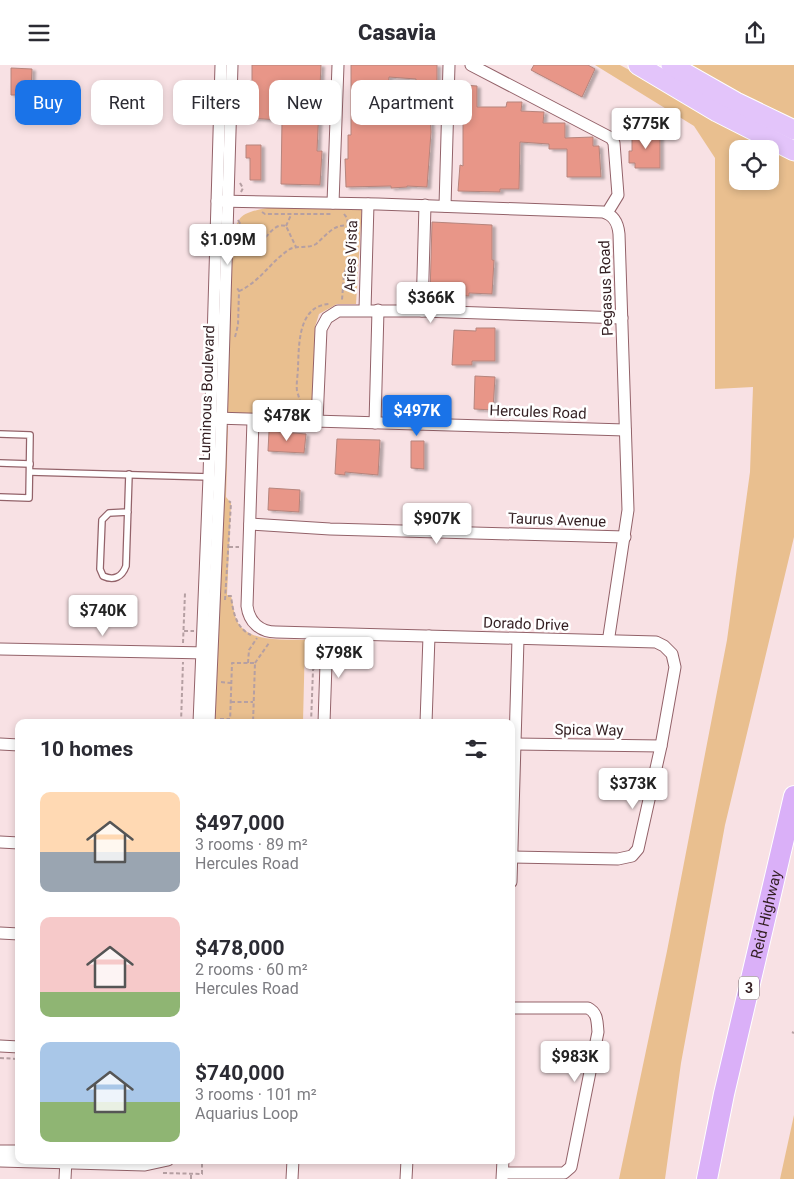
<!DOCTYPE html>
<html lang="en">
<head>
<meta charset="utf-8">
<style>
  body { margin:0; font-family:Roboto,sans-serif; background:#f7f7f7; color:#2b2b33; height:100vh; display:flex; flex-direction:column; font-size:19px; white-space:nowrap }
  * { box-sizing:border-box; margin:0 }
  p { font-size:16px; color:#7c7c81 }
  .icon { flex:none; width:28px; height:28px; fill:none; stroke:currentColor; stroke-width:2; stroke-linecap:round; stroke-linejoin:round }
  .map { position:relative; flex:1; overflow:hidden }
  .drawer { position:absolute; left:15px; top:654px; width:500px; height:445px; display:flex; flex-direction:column; background:#fff; border-radius:10px; box-shadow:0 2px 8px #0003 }
  .drawer>* { flex:none }
  .top-card { position:absolute; left:15px; top:15px; width:500px; height:45px; display:flex; gap:10px }
  .buttons { position:absolute; left:729px; top:75px; display:grid; gap:10px }
  .buttons a { display:grid; place-items:center; width:50px; height:50px; border-radius:10px; background:#fff; box-shadow:0 2px 8px #0003; font-size:25px }
  .price { position:absolute; translate:-50% -42px; padding:0 11px; border-radius:5px; background:#fff; color:#222; font-size:16px; line-height:32px; filter:drop-shadow(0 1px 2px #0008) }
  .price::after { content:''; position:absolute; left:50%; top:30px; width:15px; height:11px; margin-left:-8px; background:inherit; clip-path:polygon(0 0,100% 0,50% 100%) }
  .price.selected { background:#1a73e8; color:#fff }
  ul { padding:0; list-style:none }
  li { display:flex; align-items:center; gap:15px; height:125px; padding:0 25px }
  li span { display:grid; place-items:center; flex:none; width:140px; height:100px; border-radius:10px; color:#555 }
  li>.icon { margin-inline-start:auto }
  span .icon { width:60px; height:60px; fill:#fffc; stroke-width:1 }
  li b { font-size:21px }
  h2 { display:flex; justify-content:space-between; align-items:center; height:60px; padding:0 25px; font-size:21px }
  .pill { padding:0 18px; border-radius:10px; background:#fff; box-shadow:0 2px 8px #0003; font-size:18px; line-height:45px }
  .pill.selected { background:#1a73e8; color:#fff }
  header { display:flex; justify-content:space-between; align-items:center; height:65px; padding:0 25px; background:#fff; font-size:22px; font-weight:800 }
  .map>svg:first-child { display:block }
</style>
</head>
<body>
<header><svg class="icon" aria-label="menu" viewBox="0 0 24 24"><path d="M4 6h16M4 12h16M4 18h16"/></svg>Casavia<svg class="icon" aria-label="share" viewBox="0 0 24 24"><path d="M12 15V3M7 8l5-5 5 5M5 13v7h14v-7"/></svg></header>
<div class="map">
<svg width="794" height="1114" viewBox="0 0 794 1114">
  <defs>
    <filter id="shadow"><feDropShadow dx="3.5" dy="2" stdDeviation="1" flood-color="#0004"/></filter>
  </defs>
  <rect width="100%" height="100%" fill="#f8e1e4"/>
  <g fill="#e9bf8f" fill-rule="evenodd">
    <path d="M595,0H620L794,94V472L725,760L681,998L665,1114H619L667,886L727,575L750,407L753,322L715,324V93L694,61ZM738,84H770V116H738Z"/>
    <polygon points="671,0 794,0 794,65"/>
    <path d="M287,141L362,142L356,239H337L319,249L315,262L312,350L227,349L231,181C233,172 234,162 239,155C245,144 275,142 287,141Z"/>
    <path d="M221,361H228L226,432L231,438L227,530L231,531C233,539 234,551 238,558C251,578 283,574 305,575L303,657L210,658Z"/>
    <polygon points="794,1050 794,1114 780,1114"/>
  </g>
  <g fill="#e89688" stroke="#b6847c" fill-rule="evenodd" filter="url(#shadow)">
    <polygon points="252,0 321,0 317,86 322,86 320,120 281,119 282,55 245,53 246,33 249,33 250,16 252,16"/>
    <path d="M351,0H437V18H432L430,47L431,67L427,122L407,121V122L391,123V121L346,122L345,94H348V70H351ZM389,12L416,14V29L388,27Z"/>
    <polygon points="534,0 588,0 595,4 582,32 531,5"/>
    <polygon points="11,3 32,4 31,29 45,30 44,41 26,40 27,30 11,30"/>
    <polygon points="463,20 477,21 477,42 506,42 507,37 522,37 521,46 544,47 543,58 565,58 565,73 593,72 593,81 599,81 601,112 567,112 567,84 549,84 549,79 520,77 519,124 500,124 500,127 458,126 460,100 463,101"/>
    <polygon points="632,67 660,67 660,103 635,103 635,98 629,98 629,86 632,86"/>
    <polygon points="246,80 261,80 261,115 250,115 250,93 246,93"/>
    <polygon points="432,157 492,160 492,195 494,195 492,229 469,228 469,231 438,229 438,231 430,231"/>
    <polygon points="476,263 495,263 495,296 472,296 472,300 452,300 454,265 476,266"/>
    <polygon points="475,311 495,312 493,345 474,344"/>
    <polygon points="269,366 306,369 304,388 268,386"/>
    <polygon points="337,374 380,375 378,410 345,407 345,410 335,409"/>
    <polygon points="411,376 424,376 424,404 411,403"/>
    <polygon points="269,423 300,425 299,447 268,445"/>
  </g>
  <g fill="none" stroke-linecap="round" stroke-linejoin="round">
    <g stroke="#936269" stroke-width="8">
      <g id="service">
        <polyline points="0,369 30,370 29,433 0,432"/>
        <polyline points="0,398 30,399"/>
        <polyline points="30,407 210,412"/>
        <path d="M128,447L109,448L102,455L100,504L103,511C114,516 122,512 126,501L129,409"/>
      </g>
    </g>
    <g stroke="#936269" stroke-width="13">
      <g id="minor">
        <polyline points="471,0 611,73 614,78 618,130 607,148"/>
        <path d="M217,136L378,139L603,147C614,150 618,158 619,169L628,445L609,571"/>
        <polyline points="333,138 338,0"/>
        <polyline points="445,141 449,0"/>
        <polyline points="365,245 368,139"/>
        <polyline points="422,246 425,140"/>
        <polyline points="215,353 625,365"/>
        <path d="M253,355L247,541C249,557 260,567 276,567L656,577L664,581L672,589L675,602L661,681L638,784L632,791L618,794L512,792"/>
        <polyline points="317,356 321,264 327,253 338,246 422,246 622,253"/>
        <polyline points="375,358 378,245"/>
        <polyline points="250,459 330,464 625,472"/>
        <polyline points="0,584 208,588"/>
        <polyline points="199,658 209,412 221,0"/>
        <polyline points="209,658 220,401 232,0"/>
        <polyline points="324,658 327,569"/>
        <polyline points="426,658 429,571"/>
        <polyline points="0,679 19,680"/>
        <polyline points="515,679 661,681"/>
        <polyline points="0,777 19,778"/>
        <polyline points="511,817 518,574"/>
        <polyline points="0,868 19,869"/>
        <polyline points="0,981 19,982"/>
        <polyline points="0,1086 19,1086"/>
        <polyline points="0,1096 145,1100 168,1095"/>
        <path d="M503,1108H564L571,1102L598,967C597,957 598,948 588,943H511"/>
        <polyline points="65,1114 66,1095"/>
        <polyline points="292,1114 293,1095"/>
        <polyline points="406,1114 407,1095"/>
        <polyline points="502,1114 503,1095"/>
      </g>
    </g>
    <g stroke="#fff" stroke-width="21">
      <g id="primary">
        <polyline points="638,0 717,47 794,86"/>
        <polyline points="671,0 736,37 794,65"/>
      </g>
    </g>
    <g stroke="#fff" stroke-width="22">
      <g id="trunk">
        <path id="s1" d="M707,1114L724,1029L794,731"/>
      </g>
    </g>
    <g stroke="#b59fa2" stroke-width="2" stroke-dasharray="4 2.5" stroke-linecap="butt">
      <polyline points="240,118 243,123 241,127"/>
      <polyline points="262,147 265,149 331,149"/>
      <polyline points="344,149 347,153 348,160"/>
      <path d="M238,155C265,202 265,155 286,161L296,182"/>
      <polyline points="286,161 291,150"/>
      <path d="M239,226C260,217 271,196 290,184C298,180 308,184 316,179C326,171 334,158 348,161L347,201L344,209L342,235"/>
      <polyline points="235,272 238,260 239,226 237,223"/>
      <polyline points="301,337 306,337"/>
      <path d="M301,345C301,337 299,333 297,326C296,319 298,309 298,302C299,279 298,240 330,239"/>
      <polyline points="229,482 239,482"/>
      <path d="M228,531H231C233,547 236,563 251,570"/>
      <polyline points="225,535 231,438 229,436"/>
      <polyline points="184,566 194,566"/>
      <polyline points="183,578 185,528"/>
      <polyline points="248,598 249,585 257,573"/>
      <polyline points="255,598 269,578"/>
      <polyline points="221,617 231,618"/>
      <polyline points="231,637 253,637"/>
      <polyline points="220,654 230,654"/>
      <polyline points="181,658 183,597"/>
      <polyline points="230,658 232,598 255,598 253,658"/>
      <polyline points="311,658 313,605 315,601"/>
      <polyline points="792,967 794,968"/>
      <polyline points="0,993 19,994"/>
      <polyline points="163,1108 202,1109 202,1095"/>
      <polyline points="191,1114 191,1109"/>
    </g>
    <use href="#service" stroke="#fff" stroke-width="5.5"/>
    <use href="#minor" stroke="#fff" stroke-width="11"/>
    <use href="#primary" stroke="#e3c4fa" stroke-width="19"/>
    <use href="#trunk" stroke="#dab0f8" stroke-width="20"/>
  </g>
  <g text-anchor="middle" dominant-baseline="central" stroke-width="5" stroke-linejoin="round" paint-order="stroke">
    <rect fill="#fff" stroke="#706264" stroke-width="1" x="739" y="911.5" width="20" height="23" rx="4"/>
    <g font-size="14" font-weight="bold" fill="#331f22">
      <text x="749" y="923">3</text>
    </g>
    <g font-size="15" fill="#331f22" stroke="#fff">
      <text transform="translate(351 191) rotate(-88)">Aries Vista</text>
      <text transform="translate(606 223) rotate(-92)">Pegasus Road</text>
      <text transform="translate(207 328) rotate(-88)">Luminous Boulevard</text>
      <text transform="translate(538 347) rotate(2)">Hercules Road</text>
      <text transform="translate(557 455) rotate(2)">Taurus Avenue</text>
      <text transform="translate(526 559) rotate(2)">Dorado Drive</text>
      <text transform="translate(589 665) rotate(1)">Spica Way</text>
      <text stroke="none"><textPath href="#s1" startOffset="271">Reid Highway</textPath></text>
    </g>
  </g>
</svg>
<div class="buttons">
<a><svg class="icon" aria-label="locate" viewBox="0 0 24 24"><circle cx="12" cy="12" r="6"/><path d="M12 2v4M12 18v4M2 12h4M18 12h4"/></svg></a>
</div>
<b class="price" style="left:646px;top:85px">$775K</b>
<b class="price" style="left:228px;top:201px">$1.09M</b>
<b class="price" style="left:431px;top:259px">$366K</b>
<b class="price selected" style="left:417px;top:372px">$497K</b>
<b class="price" style="left:287px;top:377px">$478K</b>
<b class="price" style="left:437px;top:480px">$907K</b>
<b class="price" style="left:103px;top:572px">$740K</b>
<b class="price" style="left:339px;top:614px">$798K</b>
<b class="price" style="left:633px;top:745px">$373K</b>
<b class="price" style="left:575px;top:1018px">$983K</b>
<div class="top-card">
<a class="pill selected">Buy</a>
<a class="pill">Rent</a>
<a class="pill">Filters</a>
<a class="pill">New</a>
<a class="pill">Apartment</a>
</div>
<section class="drawer">
<h2>10 homes<svg class="icon" aria-label="filters" viewBox="0 0 24 24"><path d="M4 7h16M4 17h16"/><circle cx="9" cy="7" r="2"/><circle cx="15" cy="17" r="2"/></svg></h2>
<ul>
<li><span style="background:linear-gradient(#ffd9b3 60%,#9aa5b1 0)"><svg class="icon" aria-label="home" viewBox="0 0 24 24"><path d="M3 11l9-7 9 7M6 9v11h12V9"/></svg></span><div><b>$497,000</b><p>3 rooms · 89 m²</p><p>Hercules Road</p></div></li>
<li><span style="background:linear-gradient(#f6c9c9 75%,#8fb573 0)"><svg class="icon" aria-label="home" viewBox="0 0 24 24"><path d="M3 11l9-7 9 7M6 9v11h12V9"/></svg></span><div><b>$478,000</b><p>2 rooms · 60 m²</p><p>Hercules Road</p></div></li>
<li><span style="background:linear-gradient(#a9c7e8 60%,#8fb573 0)"><svg class="icon" aria-label="home" viewBox="0 0 24 24"><path d="M3 11l9-7 9 7M6 9v11h12V9"/></svg></span><div><b>$740,000</b><p>3 rooms · 101 m²</p><p>Aquarius Loop</p></div></li>
</ul>
</section>
</div>
</body>
</html>
